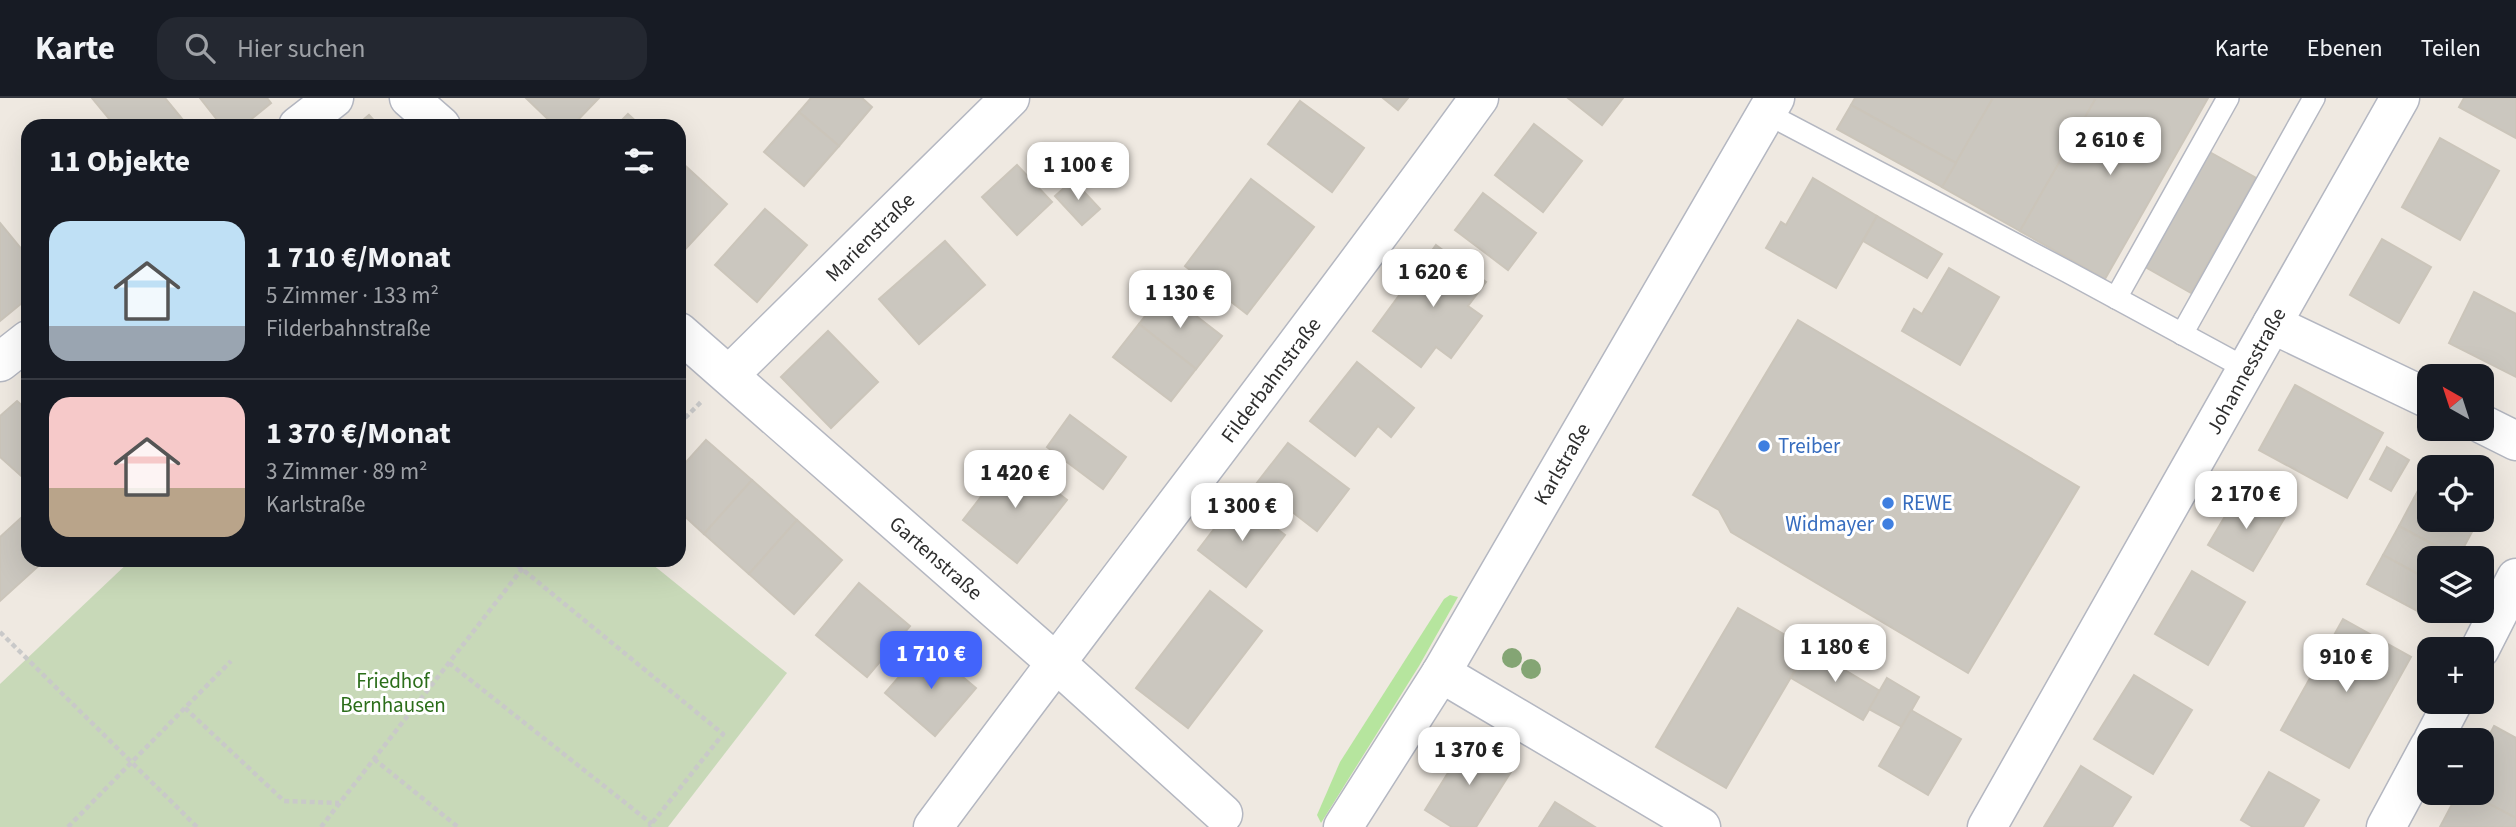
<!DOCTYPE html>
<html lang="de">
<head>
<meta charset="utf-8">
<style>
  body { margin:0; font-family:"Source Sans 3",sans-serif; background:#242831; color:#f1f3f6; height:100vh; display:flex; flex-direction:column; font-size:26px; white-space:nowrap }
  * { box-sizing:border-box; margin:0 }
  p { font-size:23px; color:#9ea1a6 }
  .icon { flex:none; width:38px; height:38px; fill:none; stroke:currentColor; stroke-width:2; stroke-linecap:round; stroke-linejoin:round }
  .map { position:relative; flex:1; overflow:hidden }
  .details { position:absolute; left:21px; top:21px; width:665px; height:448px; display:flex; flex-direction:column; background:#171b24; border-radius:21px; box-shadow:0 7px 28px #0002 }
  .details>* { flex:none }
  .needle { width:46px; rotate:321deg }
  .tools { position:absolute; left:2417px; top:266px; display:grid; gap:14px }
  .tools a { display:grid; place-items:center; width:77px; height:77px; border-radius:14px; background:#171b24; box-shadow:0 7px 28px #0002; font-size:35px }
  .price { position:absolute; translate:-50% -60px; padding:0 16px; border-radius:14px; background:#fff; color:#222; font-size:23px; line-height:46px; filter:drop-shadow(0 2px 4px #0008) }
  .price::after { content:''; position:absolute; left:50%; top:42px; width:21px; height:16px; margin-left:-10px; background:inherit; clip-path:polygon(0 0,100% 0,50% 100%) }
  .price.on { background:#4264fb; color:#fff }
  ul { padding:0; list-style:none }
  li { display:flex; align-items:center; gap:21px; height:175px; padding:0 28px }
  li+li { border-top:2px solid #363941 }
  li span { display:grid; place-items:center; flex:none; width:196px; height:140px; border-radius:21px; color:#555 }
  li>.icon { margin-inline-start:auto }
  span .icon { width:84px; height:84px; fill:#fffc; stroke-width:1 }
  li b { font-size:30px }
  h2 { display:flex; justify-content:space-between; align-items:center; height:84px; padding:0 28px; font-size:30px }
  header { display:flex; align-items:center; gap:42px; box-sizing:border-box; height:98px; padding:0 35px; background:#171b24; border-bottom:2px solid #363941 }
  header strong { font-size:33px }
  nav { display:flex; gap:38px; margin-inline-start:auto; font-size:24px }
  .search { width:490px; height:63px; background:#242831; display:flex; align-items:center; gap:18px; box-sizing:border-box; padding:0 24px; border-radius:21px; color:#9ea1a6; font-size:26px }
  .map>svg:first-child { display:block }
</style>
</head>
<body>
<header>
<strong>Karte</strong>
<div class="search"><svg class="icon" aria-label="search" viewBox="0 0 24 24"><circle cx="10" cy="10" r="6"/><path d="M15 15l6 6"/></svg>Hier suchen</div>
<nav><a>Karte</a><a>Ebenen</a><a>Teilen</a></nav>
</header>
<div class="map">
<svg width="2516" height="729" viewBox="0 0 2516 729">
  <rect width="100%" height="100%" fill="#efe9e1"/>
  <polygon fill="#b6e59e" points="1450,497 1458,499 1419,568 1321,725 1317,717 1340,664 1444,501"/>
  <polygon fill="#c8d9b8" points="131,462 647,462 787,575 668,729 0,729 0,586"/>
  <g fill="#cbc7bf" stroke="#cbc5ba" stroke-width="2">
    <polygon points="92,0 165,0 188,28 115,28"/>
    <polygon points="200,0 267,0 271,5 243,28 222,28"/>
    <polygon points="526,0 599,0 572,28 555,28"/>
    <polygon points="811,0 862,0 872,9 839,48 799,14"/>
    <polygon points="1383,0 1408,0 1398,12"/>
    <polygon points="1568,0 1623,0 1602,27"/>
    <polygon points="1855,0 1993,0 1956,65 1851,7"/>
    <polygon points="1993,0 2096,0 2020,133 1942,89"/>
    <polygon points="2096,0 2208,0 2105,181 2020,133"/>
    <polygon points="2464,0 2516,0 2516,40 2459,9"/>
    <polygon points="1300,3 1364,50 1332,94 1268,46"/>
    <polygon points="1851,7 1956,65 1942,89 1837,31"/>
    <polygon points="799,14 839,48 804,88 764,54"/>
    <polygon points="628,16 641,28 616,28"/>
    <polygon points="369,17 379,28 356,28"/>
    <polygon points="1534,26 1582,63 1543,114 1495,77"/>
    <polygon points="2440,40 2499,73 2460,142 2402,109"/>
    <polygon points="2206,52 2256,80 2191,195 2142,167"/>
    <polygon points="679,62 727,106 679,158"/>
    <polygon points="1017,67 1052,104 1017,137 982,99"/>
    <polygon points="1813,80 1877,118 1836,190 1766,150 1781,124 1786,127"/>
    <polygon points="1251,81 1314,129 1247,216 1185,168"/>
    <polygon points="1073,82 1100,111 1082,127 1055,98"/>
    <polygon points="1483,95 1536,135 1508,172 1455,132"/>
    <polygon points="765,111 807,147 757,204 715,167"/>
    <polygon points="1877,118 1942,156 1927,180 1863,143"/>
    <polygon points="0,125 28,159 28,200 0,223"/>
    <polygon points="2382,141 2431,169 2399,225 2350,197"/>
    <polygon points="945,143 985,187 919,246 879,201"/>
    <polygon points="1436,147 1486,184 1468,208 1482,218 1451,260 1436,249 1421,269 1373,233"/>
    <polygon points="1949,170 1999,199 1960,267 1902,233 1914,211 1922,216"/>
    <polygon points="1164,193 1222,238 1196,271 1139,226"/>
    <polygon points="2474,194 2516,216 2516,279 2449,245"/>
    <polygon points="1798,222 2079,389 1968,575 1731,434 1719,412 1693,397"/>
    <polygon points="1139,226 1196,271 1171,303 1113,259"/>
    <polygon points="828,233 878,284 831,330 781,279"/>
    <polygon points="1357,264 1414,310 1391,339 1378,328 1355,358 1310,323"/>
    <polygon points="2295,287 2383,335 2347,400 2259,352"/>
    <polygon points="17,303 28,313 28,384 0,359 0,318"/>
    <polygon points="1070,317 1126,359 1103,391 1047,349"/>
    <polygon points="706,342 752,382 704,436 679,413 679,372"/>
    <polygon points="1288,345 1349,391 1317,433 1256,386"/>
    <polygon points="2387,349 2409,362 2391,393 2370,381"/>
    <polygon points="1012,359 1067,402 1017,465 963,422"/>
    <polygon points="2429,372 2429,408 2414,400"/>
    <polygon points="752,382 797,422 749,476 704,436"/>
    <polygon points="2240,393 2285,419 2253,473 2208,447"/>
    <polygon points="2482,399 2489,403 2482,417"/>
    <polygon points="2414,400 2429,408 2429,422 2455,422 2473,432 2458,460 2399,428"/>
    <polygon points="1237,401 1285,437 1246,489 1198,452"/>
    <polygon points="21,420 28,428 28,462 45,462 0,503 0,439"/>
    <polygon points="797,422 842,462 794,516 749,476"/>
    <polygon points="2455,422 2479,422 2473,432"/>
    <polygon points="2399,428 2458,460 2429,460 2429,482 2383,457"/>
    <polygon points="2383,457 2429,482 2429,513 2427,518 2367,486"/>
    <polygon points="2192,473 2245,504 2208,567 2155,536"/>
    <polygon points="859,485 910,528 867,579 816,537"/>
    <polygon points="1210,493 1262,533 1188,630 1136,590"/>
    <polygon points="1738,510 1808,550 1726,690 1656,649"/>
    <polygon points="2343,521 2411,559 2349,670 2281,632"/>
    <polygon points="926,548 976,590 935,638 885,595"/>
    <polygon points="1808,550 1880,593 1863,622 1791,580"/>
    <polygon points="2134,577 2192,612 2153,676 2094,641"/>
    <polygon points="1887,580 1919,599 1902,629 1869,611"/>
    <polygon points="1911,612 1961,641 1928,697 1879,668"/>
    <polygon points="2494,628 2516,640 2516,720 2468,695 2482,695 2482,651"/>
    <polygon points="1469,641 1514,669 1476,729 1452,729 1425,712"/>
    <polygon points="2081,668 2131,699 2112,729 2044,729"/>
    <polygon points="2269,674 2319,702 2303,729 2253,729 2241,722"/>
    <polygon points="2458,695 2468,695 2516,720 2516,729 2440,729"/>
    <polygon points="1555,704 1595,729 1539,729"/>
  </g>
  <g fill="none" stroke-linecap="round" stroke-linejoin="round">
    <g stroke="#b4b7c1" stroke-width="24">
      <g id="lane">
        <polyline points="1766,15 2068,174 2247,271"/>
        <polyline points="2116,200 2228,0"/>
        <polyline points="2182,236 2314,0"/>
      </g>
    </g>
    <g stroke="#b4b7c1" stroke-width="41">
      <g id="street">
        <polyline points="409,0 441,28"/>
        <polyline points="2272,226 2429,301"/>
        <polyline points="679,234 1055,564 1223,716"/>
        <polyline points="729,277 1010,0"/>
        <polyline points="2482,326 2516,343"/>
        <polyline points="2480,551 2516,480"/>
        <polyline points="1441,575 1701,729"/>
        <polyline points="2433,642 2453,604"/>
        <path d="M933,729C1114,485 1301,246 1479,0"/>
        <polyline points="1987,729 2400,0"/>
        <polyline points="2386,729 2429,649"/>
      </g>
    </g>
    <g stroke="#b4b7c1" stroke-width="41">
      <g id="secondary">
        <polyline points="298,28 334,0"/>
        <polyline points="0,264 28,242"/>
        <polyline points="1343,729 1441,575 1775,0"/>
      </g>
    </g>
    <g stroke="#c9c9c9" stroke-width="4.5" stroke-dasharray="5 3.5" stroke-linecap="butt">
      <polyline points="679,326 703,302"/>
      <polyline points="511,462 723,636 649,729"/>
      <polyline points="0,534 197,729"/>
      <polyline points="449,565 652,726"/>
      <polyline points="185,610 284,703 339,705"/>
      <polyline points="374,661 458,729"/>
      <polyline points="68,729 231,563"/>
      <polyline points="321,729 522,471 533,462"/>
    </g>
    <use href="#lane" stroke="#fff" stroke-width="21"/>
    <use href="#street" stroke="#fff" stroke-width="38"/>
    <use href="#secondary" stroke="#fff" stroke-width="38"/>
  </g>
  <g fill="#84a574">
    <circle cx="1512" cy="560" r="10"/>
    <circle cx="1531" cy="571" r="10"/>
  </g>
  <g fill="#3f7fe0" stroke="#fff" stroke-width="2.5">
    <circle cx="1764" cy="348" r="7"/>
    <circle cx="1888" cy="405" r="7"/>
    <circle cx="1888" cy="426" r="7"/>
  </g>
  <g text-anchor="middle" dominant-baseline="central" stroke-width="6" stroke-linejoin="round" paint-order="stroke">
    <g font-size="21" fill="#2e2e2e" stroke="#fff">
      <text transform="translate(870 139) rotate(-45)">Marienstraße</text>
      <text transform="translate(2246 273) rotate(-61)">Johannesstraße</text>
      <text transform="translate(1271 282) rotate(-53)">Filderbahnstraße</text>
      <text transform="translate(1562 366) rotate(-60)">Karlstraße</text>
      <text transform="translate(936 460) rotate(41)">Gartenstraße</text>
    </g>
    <g font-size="21" fill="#366cbe" stroke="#fff" text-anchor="start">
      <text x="1778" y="348">Treiber</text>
      <text x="1902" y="405">REWE</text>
      <text x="1874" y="426" text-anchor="end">Widmayer</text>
    </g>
    <g font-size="21" fill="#2c6e1b" stroke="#fff">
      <text x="393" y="583">Friedhof<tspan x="393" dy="24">Bernhausen</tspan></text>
    </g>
  </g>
</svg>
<div class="tools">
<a><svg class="needle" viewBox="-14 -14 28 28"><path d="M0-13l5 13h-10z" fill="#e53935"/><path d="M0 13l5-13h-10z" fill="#9ea1a6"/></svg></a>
<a><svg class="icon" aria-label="locate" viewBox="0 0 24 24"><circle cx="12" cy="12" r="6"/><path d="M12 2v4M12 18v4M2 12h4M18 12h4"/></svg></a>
<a><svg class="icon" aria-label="layers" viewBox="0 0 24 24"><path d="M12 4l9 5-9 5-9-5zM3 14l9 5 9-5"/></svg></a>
<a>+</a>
<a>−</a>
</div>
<b class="price" style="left:2110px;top:79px">2 610 €</b>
<b class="price" style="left:1078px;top:104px">1 100 €</b>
<b class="price" style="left:1433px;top:211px">1 620 €</b>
<b class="price" style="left:1180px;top:232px">1 130 €</b>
<b class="price" style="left:1015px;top:412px">1 420 €</b>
<b class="price" style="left:2246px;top:433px">2 170 €</b>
<b class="price" style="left:1242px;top:445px">1 300 €</b>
<b class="price" style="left:1835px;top:586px">1 180 €</b>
<b class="price on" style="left:931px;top:593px">1 710 €</b>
<b class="price" style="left:2346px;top:596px">910 €</b>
<b class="price" style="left:1469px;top:689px">1 370 €</b>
<section class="details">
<h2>11 Objekte<svg class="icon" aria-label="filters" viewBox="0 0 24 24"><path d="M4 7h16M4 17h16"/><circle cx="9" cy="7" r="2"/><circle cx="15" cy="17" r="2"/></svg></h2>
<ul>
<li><span style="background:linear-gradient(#bfe0f5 75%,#9aa5b1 0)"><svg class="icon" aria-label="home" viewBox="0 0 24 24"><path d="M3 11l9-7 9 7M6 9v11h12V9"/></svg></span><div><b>1 710 €/Monat</b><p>5 Zimmer · 133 m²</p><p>Filderbahnstraße</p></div></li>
<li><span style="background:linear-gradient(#f6c9c9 65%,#b9a48a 0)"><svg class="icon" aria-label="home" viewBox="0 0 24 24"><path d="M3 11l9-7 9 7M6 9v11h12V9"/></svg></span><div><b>1 370 €/Monat</b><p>3 Zimmer · 89 m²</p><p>Karlstraße</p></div></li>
</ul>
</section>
</div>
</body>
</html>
